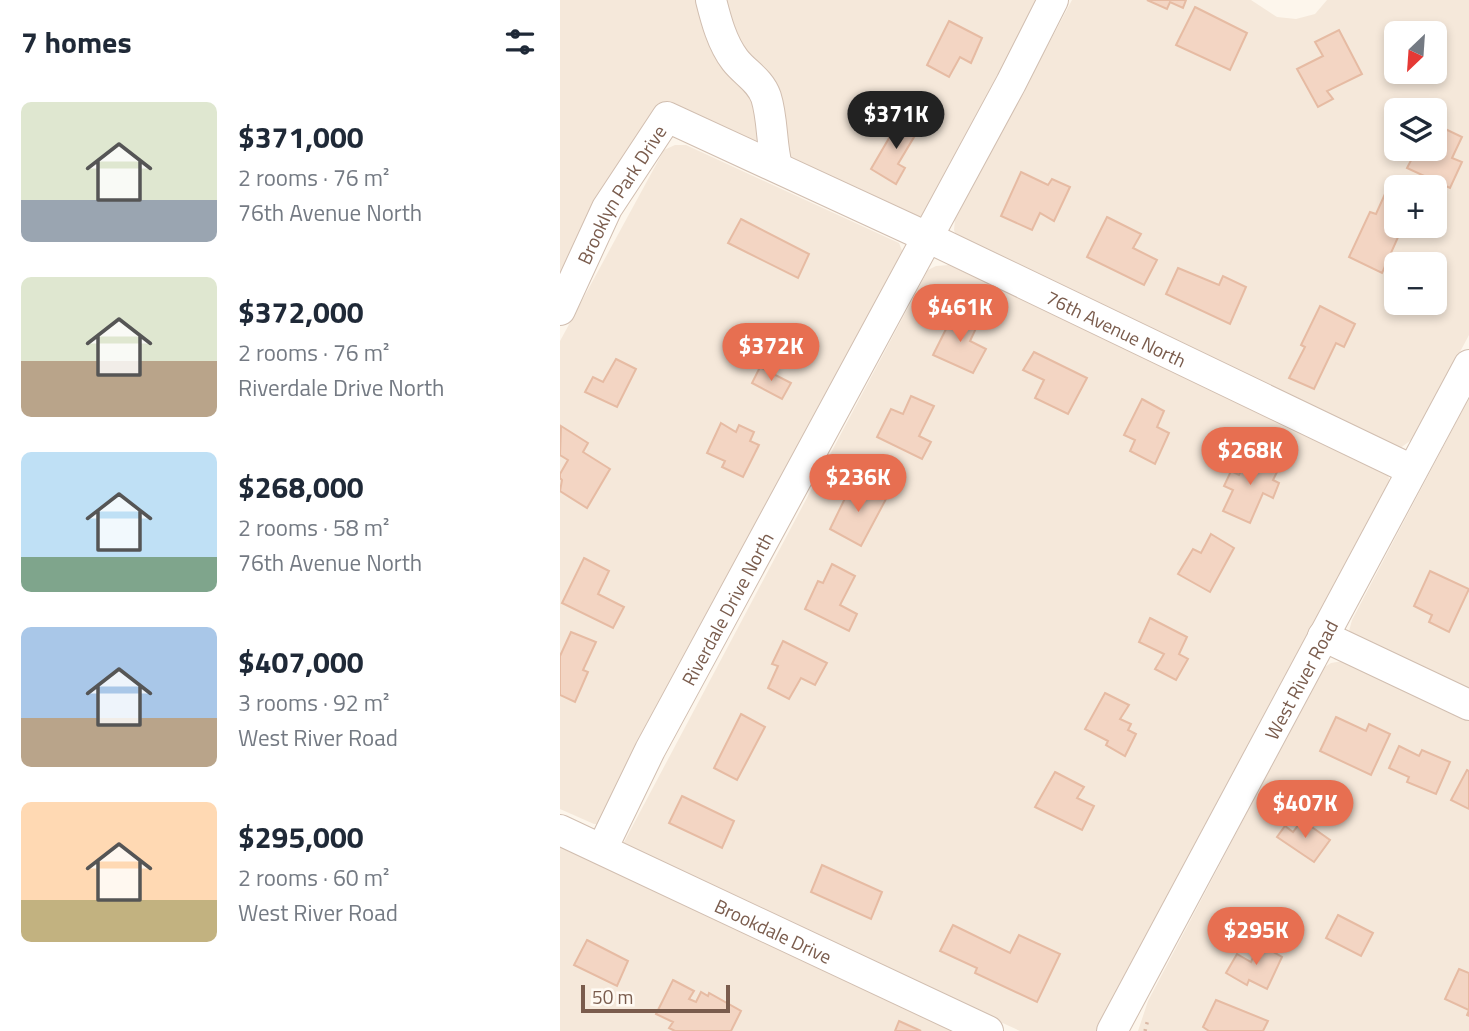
<!DOCTYPE html>
<html lang="en">
<head>
<meta charset="utf-8">
<style>
  body { margin:0; font-family:"Titillium Web",sans-serif; background:#f2f2f3; color:#1f2937; height:100vh; display:flex; flex-direction:column; font-size:26px; white-space:nowrap }
  * { box-sizing:border-box; margin:0 }
  p { font-size:23px; color:#747a83 }
  .icon { flex:none; width:38px; height:38px; fill:none; stroke:currentColor; stroke-width:2; stroke-linecap:round; stroke-linejoin:round }
  .map { position:relative; flex:1; overflow:hidden }
  .details { display:flex; flex-direction:column; background:#fff; width:560px }
  .details>* { flex:none }
  .needle { width:46px; rotate:205deg }
  .fabs { position:absolute; left:824px; top:21px; display:grid; gap:14px }
  .fabs a { display:grid; place-items:center; width:63px; height:63px; border-radius:10px; background:#fff; box-shadow:0 4px 10px #0003; font-size:35px }
  .scale { position:absolute; left:21px; bottom:18px; width:149px; box-sizing:border-box; padding-left:7px; border:4px solid #7a5c4d; border-top:0; font-size:19px; line-height:24px; white-space:nowrap; color:#7a5c4d; -webkit-text-stroke:5px #fffaf3; paint-order:stroke }
  .price { position:absolute; translate:-50% -60px; padding:0 16px; border-radius:24px; background:#e76f51; color:#fff; font-size:23px; line-height:46px; filter:drop-shadow(0 2px 4px #0008) }
  .price::after { content:''; position:absolute; left:50%; top:42px; width:21px; height:16px; margin-left:-10px; background:inherit; clip-path:polygon(0 0,100% 0,50% 100%) }
  .price.active { background:#222; color:#fff }
  ul { padding:0; list-style:none }
  li { display:flex; align-items:center; gap:21px; height:175px; padding:0 21px }
  li span { display:grid; place-items:center; flex:none; width:196px; height:140px; border-radius:10px; color:#555 }
  li>.icon { margin-inline-start:auto }
  span .icon { width:84px; height:84px; fill:#fffc; stroke-width:1 }
  li b { font-size:30px }
  h2 { display:flex; justify-content:space-between; align-items:center; height:84px; padding:0 21px; font-size:30px }
  main { display:flex; flex:1; min-height:0 }
  .map>svg:first-child { display:block }
</style>
</head>
<body>
<main>
<section class="details">
<h2>7 homes<svg class="icon" aria-label="filters" viewBox="0 0 24 24"><path d="M4 7h16M4 17h16"/><circle cx="9" cy="7" r="2"/><circle cx="15" cy="17" r="2"/></svg></h2>
<ul>
<li><span style="background:linear-gradient(#dfe7d0 70%,#9aa5b1 0)"><svg class="icon" aria-label="home" viewBox="0 0 24 24"><path d="M3 11l9-7 9 7M6 9v11h12V9"/></svg></span><div><b>$371,000</b><p>2 rooms · 76 m²</p><p>76th Avenue North</p></div></li>
<li><span style="background:linear-gradient(#dfe7d0 60%,#b9a48a 0)"><svg class="icon" aria-label="home" viewBox="0 0 24 24"><path d="M3 11l9-7 9 7M6 9v11h12V9"/></svg></span><div><b>$372,000</b><p>2 rooms · 76 m²</p><p>Riverdale Drive North</p></div></li>
<li><span style="background:linear-gradient(#bfe0f5 75%,#7fa58c 0)"><svg class="icon" aria-label="home" viewBox="0 0 24 24"><path d="M3 11l9-7 9 7M6 9v11h12V9"/></svg></span><div><b>$268,000</b><p>2 rooms · 58 m²</p><p>76th Avenue North</p></div></li>
<li><span style="background:linear-gradient(#a9c7e8 65%,#b9a48a 0)"><svg class="icon" aria-label="home" viewBox="0 0 24 24"><path d="M3 11l9-7 9 7M6 9v11h12V9"/></svg></span><div><b>$407,000</b><p>3 rooms · 92 m²</p><p>West River Road</p></div></li>
<li><span style="background:linear-gradient(#ffd9b3 70%,#c2b280 0)"><svg class="icon" aria-label="home" viewBox="0 0 24 24"><path d="M3 11l9-7 9 7M6 9v11h12V9"/></svg></span><div><b>$295,000</b><p>2 rooms · 60 m²</p><p>West River Road</p></div></li>
</ul>
</section>
<div class="map">
<svg width="909" height="1031" viewBox="0 0 909 1031">
  <rect width="100%" height="100%" fill="#fdf6ec"/>
  <g fill="#f5e8da" fill-rule="evenodd">
    <polygon points="0,0 480,0 364,215 356,218 123,115 0,284"/>
    <path d="M512,0H691L717,17L736,19L755,14L767,0H909V335L854,438L839,449L398,241L394,230L395,219ZM836,33H875V72H836ZM836,110H875V149H836ZM836,187H875V226H836ZM836,264H875V303H836Z"/>
    <polygon points="115,145 126,145 339,243 343,253 39,824 34,824 0,809 0,341 104,150"/>
    <polygon points="389,265 827,473 830,481 829,489 536,1031 460,1031 67,851 63,844 368,270 376,266"/>
    <polygon points="909,398 909,692 795,638 789,631 792,620"/>
    <polygon points="783,661 909,721 909,1031 578,1031 588,1001 763,668 771,663"/>
    <polygon points="0,846 395,1031 0,1031"/>
  </g>
  <g fill="#f3d5c3" stroke="#e6bba3" stroke-width="2">
    <polygon points="587,0 626,0 623,8 610,2 607,9"/>
    <polygon points="635,7 687,33 670,70 616,45"/>
    <polygon points="389,21 422,38 411,63 400,57 389,77 367,65"/>
    <polygon points="779,30 802,74 767,91 773,99 758,107 737,69 763,56 755,42"/>
    <polygon points="342,116 360,127 338,164 345,168 336,184 311,169"/>
    <polygon points="881,127 902,137 892,158 902,162 890,188 847,168 857,149 875,149 875,140"/>
    <polygon points="461,172 488,185 492,179 510,187 494,221 480,213 472,230 441,216"/>
    <polygon points="825,194 836,200 836,226 843,226 822,273 789,257 810,212 816,214"/>
    <polygon points="547,217 581,234 573,248 597,260 584,285 527,257"/>
    <polygon points="181,219 249,254 238,278 168,243"/>
    <polygon points="618,268 659,285 663,276 686,287 670,324 606,294"/>
    <polygon points="760,306 795,324 784,347 776,343 754,389 729,378 745,347 741,345"/>
    <polygon points="394,313 418,324 410,341 426,349 413,373 373,355"/>
    <polygon points="474,352 527,378 508,414 475,398 484,380 463,370"/>
    <polygon points="56,359 76,369 57,407 25,392 33,377 43,382"/>
    <polygon points="200,367 231,383 222,399 192,383"/>
    <polygon points="351,396 374,406 359,436 371,442 362,459 317,437 331,409 343,414"/>
    <polygon points="582,399 604,411 597,427 609,433 595,464 570,451 575,440 564,435"/>
    <polygon points="161,423 176,432 179,425 194,432 190,441 199,445 183,477 162,467 165,461 147,453"/>
    <polygon points="1,426 28,443 23,452 50,469 27,508 0,491 2,480 0,478 0,474 8,460 0,455"/>
    <polygon points="689,453 719,468 713,480 719,483 713,498 703,493 690,523 663,511 673,490 664,486 671,471 679,475"/>
    <polygon points="293,482 326,499 301,546 270,529"/>
    <polygon points="651,534 674,548 650,592 618,574 633,549 641,553"/>
    <polygon points="24,558 49,571 38,594 64,607 53,628 2,603"/>
    <polygon points="272,564 295,576 280,605 297,614 289,631 245,609 258,581 263,583"/>
    <polygon points="870,571 909,589 889,632 869,622 872,615 854,606"/>
    <polygon points="590,618 627,637 619,654 628,659 616,680 595,669 604,654 579,642"/>
    <polygon points="11,632 36,642 23,670 28,672 15,702 0,695 0,656"/>
    <polygon points="223,641 267,663 255,685 241,678 229,699 208,688 218,666 212,664"/>
    <polygon points="545,693 569,705 560,719 571,724 568,730 576,734 565,756 546,745 548,741 525,729"/>
    <polygon points="181,714 205,727 177,780 154,768"/>
    <polygon points="776,717 806,731 809,724 830,734 811,775 760,751"/>
    <polygon points="839,746 859,756 862,750 890,762 876,794 847,782 849,777 829,768"/>
    <polygon points="907,770 909,771 909,809 891,800"/>
    <polygon points="495,772 524,787 517,798 534,806 522,830 475,807"/>
    <polygon points="122,796 174,821 162,848 109,823"/>
    <polygon points="742,820 770,840 754,862 717,837 725,826 733,832"/>
    <polygon points="262,865 322,892 311,919 251,892"/>
    <polygon points="778,915 813,933 801,956 766,938"/>
    <polygon points="393,925 450,953 459,935 500,954 477,1002 415,973 417,968 380,951"/>
    <polygon points="27,940 68,961 57,986 14,965"/>
    <polygon points="699,944 722,957 707,989 689,980 687,985 666,973 677,954 691,962"/>
    <polygon points="899,969 909,973 909,1016 907,1015 909,1010 885,999"/>
    <polygon points="113,980 134,991 129,999 136,1002 141,992 148,996 149,993 181,1011 171,1031 115,1031 109,1028 113,1022 96,1014"/>
    <polygon points="656,1000 708,1021 703,1031 649,1031 643,1027"/>
    <polygon points="339,1021 361,1031 335,1031"/>
  </g>
  <g fill="none" stroke-linecap="round" stroke-linejoin="round">
    <g stroke="#d1beb0" stroke-width="32">
      <g id="minor">
        <path d="M151,0C156,20 162,43 175,60C185,73 200,80 206,97C213,119 211,144 217,166"/>
        <path id="s1" d="M0,310L47,208L107,117L367,237L852,470"/>
        <polyline points="763,636 909,705"/>
        <path id="s2" d="M0,830L428,1031"/>
        <path id="s3" d="M42,849L90,750L451,83L493,0"/>
        <path id="s4" d="M552,1031L909,365"/>
      </g>
    </g>
    <polyline stroke="#d9b8a5" stroke-width="3.5" stroke-dasharray="2 5" stroke-linecap="butt" points="585,1031 588,1019"/>
    <use href="#minor" stroke="#fff" stroke-width="30"/>
  </g>
  <g text-anchor="middle" dominant-baseline="central" stroke-width="5" stroke-linejoin="round" paint-order="stroke">
    <g font-size="19" fill="#7a5c4d" stroke="#fffaf3">
      <text stroke="none"><textPath href="#s1" startOffset="131">Brooklyn Park Drive</textPath></text>
      <text stroke="none"><textPath href="#s1" startOffset="718">76th Avenue North</textPath></text>
      <text stroke="none"><textPath href="#s3" startOffset="271">Riverdale Drive North</textPath></text>
      <text stroke="none"><textPath href="#s4" startOffset="399">West River Road</textPath></text>
      <text stroke="none"><textPath href="#s2" startOffset="236">Brookdale Drive</textPath></text>
    </g>
  </g>
</svg>
<div class="fabs">
<a><svg class="needle" viewBox="-14 -14 28 28"><path d="M0-13l5 13h-10z" fill="#e53935"/><path d="M0 13l5-13h-10z" fill="#747a83"/></svg></a>
<a><svg class="icon" aria-label="layers" viewBox="0 0 24 24"><path d="M12 4l9 5-9 5-9-5zM3 14l9 5 9-5"/></svg></a>
<a>+</a>
<a>−</a>
</div>
<div class="scale">50 m</div>
<b class="price active" style="left:336px;top:151px">$371K</b>
<b class="price" style="left:400px;top:344px">$461K</b>
<b class="price" style="left:211px;top:383px">$372K</b>
<b class="price" style="left:690px;top:487px">$268K</b>
<b class="price" style="left:298px;top:514px">$236K</b>
<b class="price" style="left:745px;top:840px">$407K</b>
<b class="price" style="left:696px;top:967px">$295K</b>
</div>
</main>
</body>
</html>
